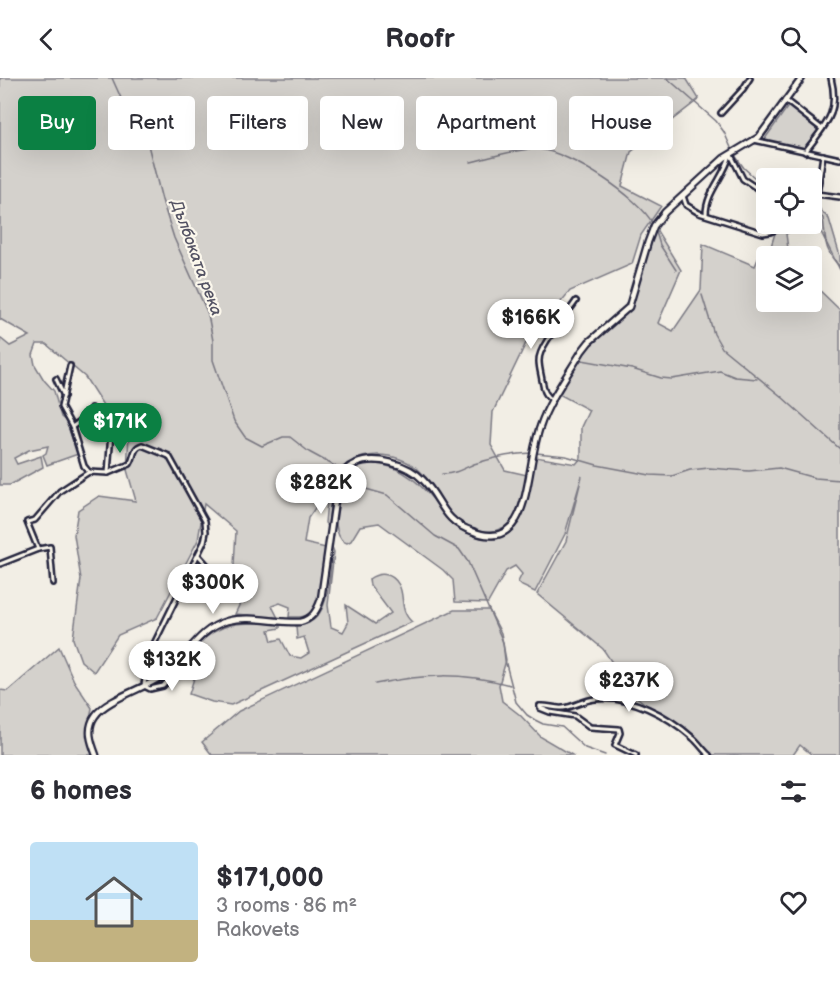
<!DOCTYPE html>
<html lang="en">
<head>
<meta charset="utf-8">
<style>
  body { margin:0; font-family:"Balsamiq Sans",sans-serif; background:#f7f7f7; color:#2b2b33; height:100vh; display:flex; flex-direction:column; font-size:22px; white-space:nowrap }
  * { box-sizing:border-box; margin:0 }
  p { font-size:20px; color:#7c7c81 }
  .icon { flex:none; width:33px; height:33px; fill:none; stroke:currentColor; stroke-width:2; stroke-linecap:round; stroke-linejoin:round }
  .map { position:relative; height:677px; overflow:hidden }
  .side { display:flex; flex-direction:column; background:#fff; flex:1 }
  .side>* { flex:none }
  .banner { position:absolute; left:18px; top:18px; width:804px; height:54px; display:flex; gap:12px }
  .tools { position:absolute; left:756px; top:90px; display:grid; gap:12px }
  .tools a { display:grid; place-items:center; width:66px; height:66px; border-radius:6px; background:#fff; box-shadow:0 6px 24px #0002; font-size:30px }
  .price { position:absolute; translate:-50% -51px; padding:0 14px; border-radius:21px; background:#fff; color:#222; font-size:20px; line-height:39px; filter:drop-shadow(0 2px 3px #0008) }
  .price::after { content:''; position:absolute; left:50%; top:36px; width:18px; height:14px; margin-left:-9px; background:inherit; clip-path:polygon(0 0,100% 0,50% 100%) }
  .price.current { background:#0b8043; color:#fff }
  ul { padding:0; list-style:none }
  li { display:flex; align-items:center; gap:18px; height:150px; padding:0 30px }
  li+li { border-top:2px solid #e1e1e2 }
  li span { display:grid; place-items:center; flex:none; width:168px; height:120px; border-radius:6px; color:#555 }
  li>.icon { margin-inline-start:auto }
  span .icon { width:72px; height:72px; fill:#fffc; stroke-width:1 }
  li b { font-size:26px }
  h2 { display:flex; justify-content:space-between; align-items:center; height:72px; padding:0 30px; font-size:26px }
  .chip { padding:0 21px; border-radius:6px; background:#fff; box-shadow:0 6px 24px #0002; font-size:21px; line-height:54px }
  .chip.current { background:#0b8043; color:#fff }
  header { display:flex; justify-content:space-between; align-items:center; height:78px; padding:0 30px; background:#fff; font-size:27px; font-weight:800 }
  .map>svg:first-child { display:block }
</style>
</head>
<body>
<header><svg class="icon" aria-label="back" viewBox="0 0 24 24"><path d="M15 5l-7 7 7 7"/></svg>Roofr<svg class="icon" aria-label="search" viewBox="0 0 24 24"><circle cx="10" cy="10" r="6"/><path d="M15 15l6 6"/></svg></header>
<div class="map">
<svg width="840" height="677" viewBox="0 0 840 677">
  <rect width="100%" height="100%" fill="#f2eee5"/>
  <filter id="ink" filterUnits="userSpaceOnUse"><feTurbulence type="fractalNoise" baseFrequency=".0167" numOctaves="2"/><feDisplacementMap in="SourceGraphic" scale="12" xChannelSelector="R" yChannelSelector="G"/><feConvolveMatrix kernelMatrix="1 2 1 2 8 2 1 2 1" color-interpolation-filters="sRGB"/></filter>
  <g filter="url(#ink)">
    <g fill="#d4d1cc" stroke="#7b7a84" stroke-width="1.5">
      <path d="M0,0H686L699,21L631,74L622,108L661,128L641,157L632,186L570,213L526,265L493,334L491,367L505,392L527,397C523,411 522,430 513,441C496,463 465,452 450,434C439,421 433,405 420,393C398,372 352,370 336,398C330,409 330,435 328,448L325,445L327,423H320L308,440L304,465L326,470C324,485 323,524 312,534C306,540 297,539 289,539L290,529L280,525L272,528L278,540L235,536L243,519L233,504L236,453L204,426L198,462L157,540L118,557L94,594L81,583L73,561L81,501L74,457L78,432L99,418L136,423L127,392L129,356L108,335L85,299L46,266H37L33,277L35,287L44,302L54,313L61,339L66,343L78,376L47,387L43,377L46,375L48,368L29,372L14,380L17,386L41,378L43,389L10,407H0V260L10,268L30,258L0,241Z"/>
      <polygon points="789,27 819,51 803,71 764,62"/>
      <polygon points="812,123 829,141 840,178 840,192 821,154 819,140 812,135"/>
      <polygon points="784,146 798,146 794,151 786,156 789,178 768,178 776,152"/>
      <path d="M654,148L681,192L658,245L673,253L701,212L703,166L755,188L758,181L766,183V224H812V205L840,232V677H812L800,667L793,677H709L696,662L681,650L655,634L633,616L603,571L537,516L566,463L582,398L565,456L535,514L522,508L518,504L522,496L515,488L506,493L488,525L455,524L453,502L443,492L379,445L360,448L351,463L347,465C327,460 337,402 350,391C357,386 368,385 376,386C404,388 423,408 439,429C443,434 447,442 453,447C462,454 471,457 482,459C486,459 492,462 496,461C525,458 531,401 536,379L576,386L581,380V349L589,332L557,315L582,273L629,229Z"/>
      <path d="M332,469L334,474L328,527L331,549L343,554L348,545L346,527L375,546L391,535L370,507L369,501C379,494 392,494 399,507C405,518 399,533 412,544L231,627L212,624L189,616L195,597L202,587L195,569C221,541 245,544 280,546V550L269,552L272,563L281,561L290,578L301,580L309,575L304,559L297,561L296,548C301,547 307,547 310,544C331,533 330,490 332,469Z"/>
      <polygon points="454,532 489,532 501,555 506,582 499,607 502,623 520,637 541,659 572,677 212,677 202,664 239,633"/>
      <polygon points="59,569 74,603 92,630 87,656 94,677 0,677 0,612 8,613"/>
    </g>
    <g fill="none" stroke-linecap="round" stroke-linejoin="round">
      <g stroke="#76747f" stroke-width="1.5">
        <polyline points="112,0 121,20 131,30 144,51 162,122 174,160 208,236 213,263 213,282 234,343 245,359 262,368 283,359 290,359 309,374 342,392"/>
        <polyline points="667,0 716,43 724,54 732,72"/>
        <polyline points="734,76 744,90 766,110"/>
        <path d="M471,84C488,80 522,69 539,71C571,75 638,118 653,146"/>
        <path d="M812,131L823,140C826,161 823,172 840,189"/>
        <polyline points="656,154 660,167 676,192"/>
        <polyline points="702,217 714,256 722,270 782,319 840,371"/>
        <polyline points="582,282 632,291 661,300 672,301 720,293 735,299 757,301"/>
        <polyline points="536,375 566,378 597,387 650,397 672,398 690,392 709,390 749,393 779,390 815,400 840,402"/>
        <polyline points="346,395 366,411 387,417 435,458 459,471 468,484 503,564 505,582 516,624 527,637 535,642 543,646 562,649 585,670 605,677"/>
        <path d="M442,396C455,396 463,391 474,386C492,380 512,376 531,375"/>
        <path d="M375,606C425,596 460,594 510,607"/>
      </g>
      <g stroke="#22223b" stroke-width="8">
        <g id="minor">
          <polyline points="785,22 822,51"/>
          <polyline points="721,35 743,11 750,0"/>
          <polyline points="754,62 840,81"/>
          <path d="M805,74C825,47 840,36 831,0"/>
          <polyline points="731,77 743,101 761,113 766,122"/>
          <polyline points="823,77 817,116 840,119"/>
          <polyline points="764,94 793,100"/>
          <polyline points="812,105 818,106"/>
          <polyline points="683,118 686,127 699,135 763,155 770,154 780,150 778,146"/>
          <path d="M706,136C706,114 725,98 730,77"/>
          <polyline points="70,288 61,329 72,349 84,388 89,394"/>
          <polyline points="56,301 64,318"/>
          <path d="M553,322C544,317 544,311 542,302C541,296 539,289 539,283C538,268 567,237 576,223"/>
          <polyline points="72,349 89,337 91,330"/>
          <polyline points="108,395 111,355"/>
          <path d="M38,471L27,444L35,442L60,413L89,394L108,395L130,386C135,379 132,370 142,367L169,378L205,443L206,454L204,464L151,572L147,584L144,608L150,611L163,608L187,581"/>
          <polyline points="198,477 235,518"/>
          <polyline points="0,486 38,471 50,469 53,505"/>
          <path d="M540,628C548,627 555,631 563,630C574,629 583,622 595,621C630,617 667,637 693,660C699,665 703,672 709,677"/>
          <polyline points="540,628 540,630 550,634 575,638 590,649 619,651 620,655 615,667 636,677"/>
        </g>
      </g>
      <g stroke="#22223b" stroke-width="9">
        <path id="tertiary" d="M96,677C91,664 86,651 95,638C105,622 145,610 161,599C186,582 196,552 227,543C250,537 276,545 300,544C312,541 317,533 321,521L338,402C343,395 347,389 355,386C375,377 408,386 423,402C442,421 442,443 472,453C479,456 487,458 494,457C503,457 512,449 516,442C530,419 530,376 540,349C549,322 567,298 582,273L589,264L629,229L648,164L654,148L665,134L724,80L759,59L802,0"/>
      </g>
      <use href="#minor" stroke="#fbf7ec" stroke-width="3"/>
      <use href="#tertiary" stroke="#fbf7ec" stroke-width="4.5"/>
    </g>
  </g>
  <g text-anchor="middle" dominant-baseline="central" stroke-width="4.5" stroke-linejoin="round" paint-order="stroke">
    <g font-size="16" font-style="italic" fill="#535263" stroke="#fbf7ec">
      <text transform="translate(196 180) rotate(70)">Дълбоката река</text>
    </g>
  </g>
</svg>
<div class="tools">
<a><svg class="icon" aria-label="locate" viewBox="0 0 24 24"><circle cx="12" cy="12" r="6"/><path d="M12 2v4M12 18v4M2 12h4M18 12h4"/></svg></a>
<a><svg class="icon" aria-label="layers" viewBox="0 0 24 24"><path d="M12 4l9 5-9 5-9-5zM3 14l9 5 9-5"/></svg></a>
</div>
<b class="price" style="left:531px;top:272px">$166K</b>
<b class="price current" style="left:120px;top:376px">$171K</b>
<b class="price" style="left:321px;top:437px">$282K</b>
<b class="price" style="left:213px;top:537px">$300K</b>
<b class="price" style="left:172px;top:614px">$132K</b>
<b class="price" style="left:629px;top:635px">$237K</b>
<div class="banner">
<a class="chip current">Buy</a>
<a class="chip">Rent</a>
<a class="chip">Filters</a>
<a class="chip">New</a>
<a class="chip">Apartment</a>
<a class="chip">House</a>
</div>
</div>
<section class="side">
<h2>6 homes<svg class="icon" aria-label="filters" viewBox="0 0 24 24"><path d="M4 7h16M4 17h16"/><circle cx="9" cy="7" r="2"/><circle cx="15" cy="17" r="2"/></svg></h2>
<ul>
<li><span style="background:linear-gradient(#bfe0f5 65%,#c2b280 0)"><svg class="icon" aria-label="home" viewBox="0 0 24 24"><path d="M3 11l9-7 9 7M6 9v11h12V9"/></svg></span><div><b>$171,000</b><p>3 rooms · 86 m²</p><p>Rakovets</p></div><svg class="icon" aria-label="heart" viewBox="0 0 24 24"><path d="M12 20l-8-8c-3-5 5-10 8-4 3-6 11-1 8 4z"/></svg></li>
</ul>
</section>
</body>
</html>
